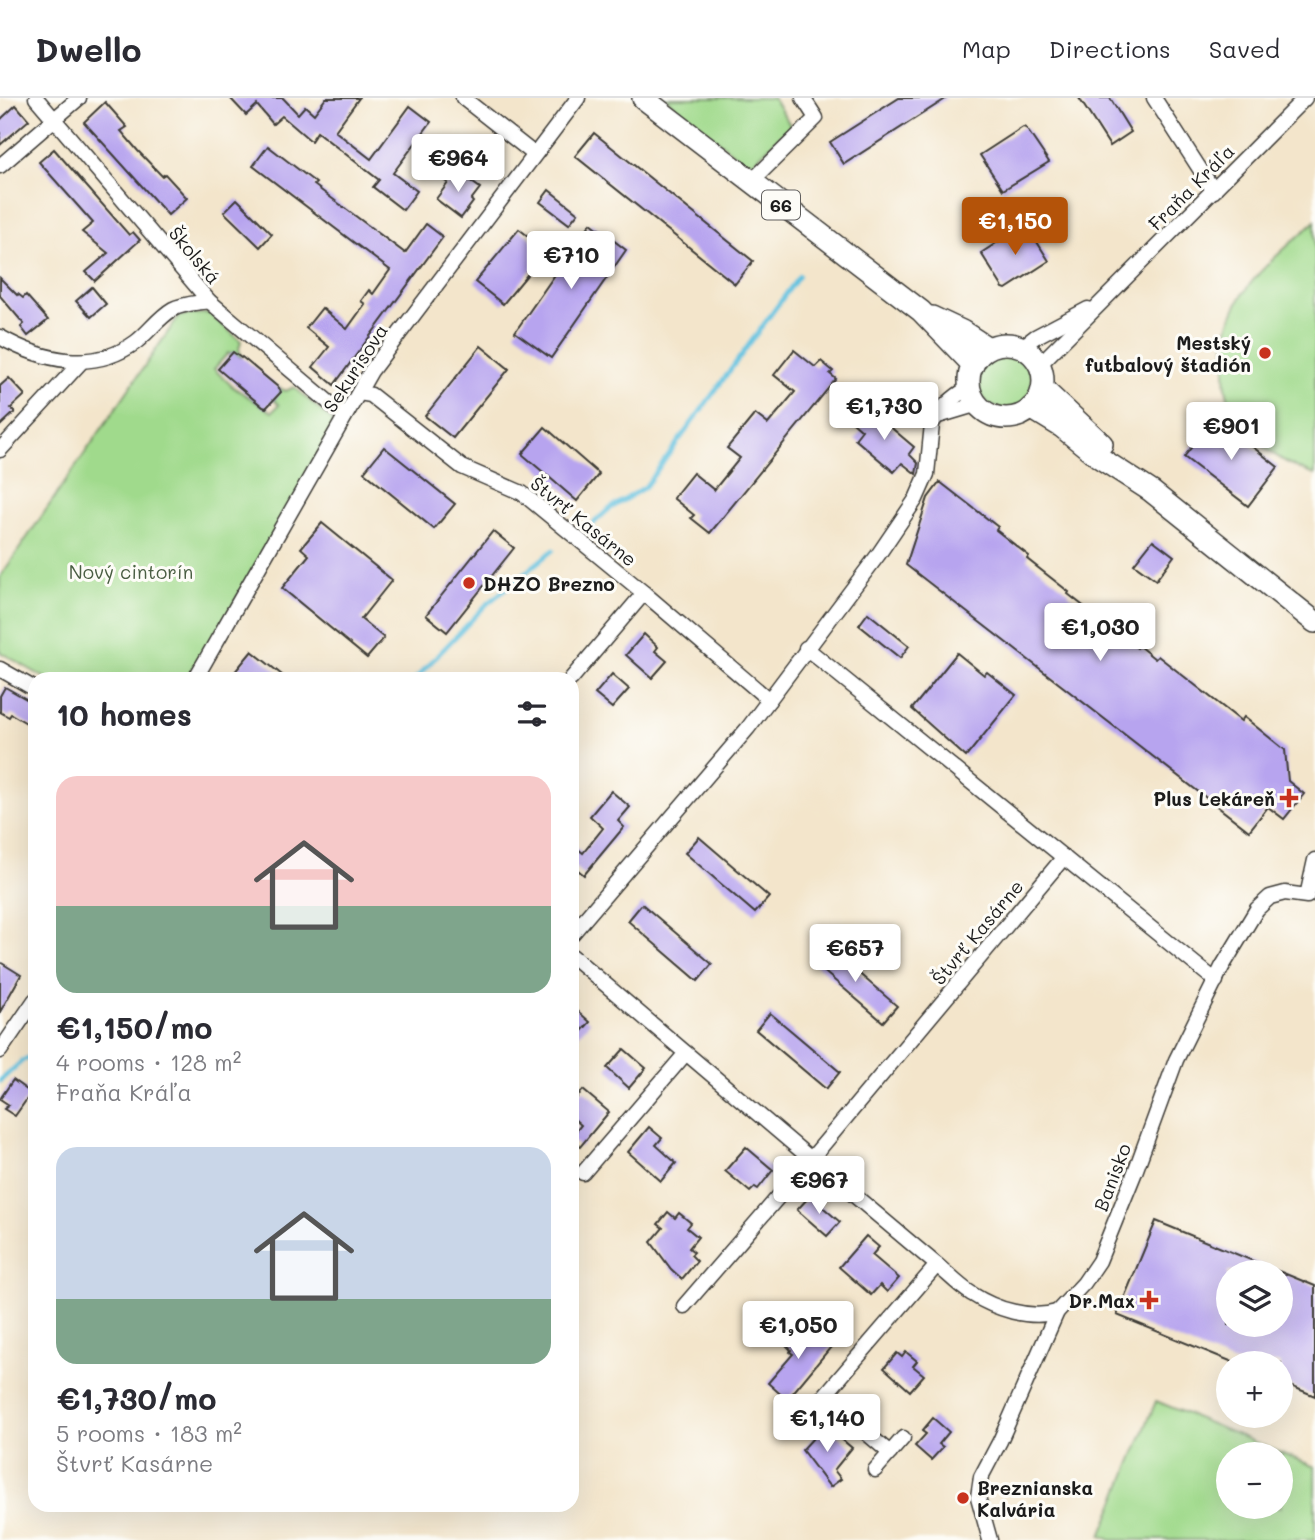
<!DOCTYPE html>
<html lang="en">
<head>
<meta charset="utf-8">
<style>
  body { margin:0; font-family:Mali,sans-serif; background:#f7f7f7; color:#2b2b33; height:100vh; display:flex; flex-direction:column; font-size:26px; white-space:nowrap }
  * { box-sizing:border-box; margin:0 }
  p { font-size:23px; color:#7c7c81 }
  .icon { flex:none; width:38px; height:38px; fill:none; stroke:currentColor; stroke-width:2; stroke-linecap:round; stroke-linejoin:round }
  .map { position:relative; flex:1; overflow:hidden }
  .details { position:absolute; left:28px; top:574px; width:551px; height:840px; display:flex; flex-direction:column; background:#fff; border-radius:21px; box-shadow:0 7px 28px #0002 }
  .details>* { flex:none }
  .fabs { position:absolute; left:1216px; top:1162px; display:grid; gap:14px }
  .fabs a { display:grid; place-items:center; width:77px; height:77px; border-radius:50%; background:#fff; box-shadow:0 7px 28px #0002; font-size:35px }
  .price { position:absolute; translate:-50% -60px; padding:0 16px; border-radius:7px; background:#fff; color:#222; font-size:23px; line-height:46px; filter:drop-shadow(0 2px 4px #0008) }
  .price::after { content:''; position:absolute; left:50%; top:42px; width:21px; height:16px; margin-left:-10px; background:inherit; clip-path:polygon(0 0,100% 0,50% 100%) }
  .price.active { background:#b45309; color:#fff }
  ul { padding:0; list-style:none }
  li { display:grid; align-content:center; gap:14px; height:371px; padding:0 28px }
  li span { display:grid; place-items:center; height:217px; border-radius:21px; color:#555 }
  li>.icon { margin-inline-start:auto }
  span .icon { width:126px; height:126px; fill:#fffc; stroke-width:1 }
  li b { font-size:30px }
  h2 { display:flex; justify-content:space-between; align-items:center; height:84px; padding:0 28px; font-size:30px }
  header { display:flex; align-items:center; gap:42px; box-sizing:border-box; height:98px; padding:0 35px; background:#fff; border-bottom:2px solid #e1e1e2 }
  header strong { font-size:33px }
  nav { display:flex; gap:38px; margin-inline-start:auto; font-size:24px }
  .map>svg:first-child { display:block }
</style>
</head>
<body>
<header>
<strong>Dwello</strong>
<nav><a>Map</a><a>Directions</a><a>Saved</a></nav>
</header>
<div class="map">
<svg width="1315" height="1442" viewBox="0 0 1315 1442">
  <rect width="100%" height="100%" fill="#fdfcf7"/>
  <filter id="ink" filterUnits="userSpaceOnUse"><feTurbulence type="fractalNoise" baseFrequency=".0143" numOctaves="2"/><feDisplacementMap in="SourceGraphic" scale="14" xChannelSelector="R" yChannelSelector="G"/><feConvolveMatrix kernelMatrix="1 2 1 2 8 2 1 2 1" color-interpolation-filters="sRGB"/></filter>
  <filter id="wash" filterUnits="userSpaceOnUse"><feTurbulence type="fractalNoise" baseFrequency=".00686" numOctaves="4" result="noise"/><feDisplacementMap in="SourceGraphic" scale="28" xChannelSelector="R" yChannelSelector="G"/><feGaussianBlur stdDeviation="1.57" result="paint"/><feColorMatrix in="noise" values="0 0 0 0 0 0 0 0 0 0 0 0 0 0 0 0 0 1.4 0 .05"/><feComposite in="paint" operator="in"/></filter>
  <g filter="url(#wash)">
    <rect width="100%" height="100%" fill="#f3e5cb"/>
    <g fill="#a0da8c" stroke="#5e7b54" stroke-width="2" fill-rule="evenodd">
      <polygon points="665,0 773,0 791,28 749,68"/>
      <path d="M1315,123V377C1277,364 1233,333 1226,290C1225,281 1225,272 1225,263C1224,240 1230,216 1243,196C1261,168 1291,146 1315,123Z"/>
      <polygon points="208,215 241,243 239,251 242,259 241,260 233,254 230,257 228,255 214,271 233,289 272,314 279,307 274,302 279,290 286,293 294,289 338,328 189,581 47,581 0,554 0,479 179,218"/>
      <circle cx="1005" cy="284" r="27"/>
      <path d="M1156,1303L1315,1369V1442H1111L1101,1438ZM1281,1356V1409H1228V1356Z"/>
    </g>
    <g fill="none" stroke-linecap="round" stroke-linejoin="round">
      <g stroke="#61c1df" stroke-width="4.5">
        <polyline points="586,432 608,412 645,389 799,178"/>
        <polyline points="415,581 487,506 553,452"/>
        <polyline points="0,983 22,963 35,956"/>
      </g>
    </g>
    <g id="blocks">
      <g fill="#b7a4ef">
        <polygon points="230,0 283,0 298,16 305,8 314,16 326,0 359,0 335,33 371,61 410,8 431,24 393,75 417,93 403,112 373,89 379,82 317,34 311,43 282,18 273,26 257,7 246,17"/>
        <polygon points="899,0 947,0 844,66 830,44"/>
        <polygon points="1079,0 1110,0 1131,34 1110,48"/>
        <polygon points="105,4 127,29 121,33 138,53 162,78 165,76 187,100 168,117 84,24"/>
        <polygon points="16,7 29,22 0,47 0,22"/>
        <polygon points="1023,29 1026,30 1049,64 1003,92 980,57"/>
        <polygon points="594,35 753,163 735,186 575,58"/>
        <polygon points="268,48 316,85 314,87 405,155 426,126 443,139 334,287 313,269 329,249 306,230 322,210 347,231 365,206 361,203 369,192 373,196 390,172 253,68"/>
        <polygon points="54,51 129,137 133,134 140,142 95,183 86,174 108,155 82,134 93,125 39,64"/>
        <polygon points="454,71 480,90 471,102 473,104 461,120 436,101 448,85 445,83"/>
        <polygon points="549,92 578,115 569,126 540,104"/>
        <polygon points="237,101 272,136 260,149 224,114"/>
        <polygon points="591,125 626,152 551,260 515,234"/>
        <polygon points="1024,127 1027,128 1049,163 1006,191 1003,190 981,155"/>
        <polygon points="519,131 547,153 503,206 475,184"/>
        <polygon points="0,180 17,197 18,196 23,200 26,197 48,222 28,238 21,229 24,226 0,198"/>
        <polygon points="92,189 106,206 91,219 76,203"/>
        <polygon points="481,248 509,271 453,340 425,318"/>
        <polygon points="794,252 815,269 821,263 833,273 830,276 836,281 710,435 691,420 694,417 673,400 693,375 714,392 740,360 727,350 755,316 768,326 795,294 774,277"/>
        <polygon points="233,254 241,260 242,259 279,290 281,294 266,310 263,309 218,271"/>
        <polygon points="9,280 25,297 11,310 15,314 0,328 0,288"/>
        <polygon points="851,310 869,324 875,316 914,349 909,356 918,365 916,376 902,365 894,374 855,341 862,332 845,317"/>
        <polygon points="1215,319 1278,369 1248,408 1184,359"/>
        <polygon points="545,329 599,376 577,403 522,356"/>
        <polygon points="384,349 455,406 434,431 364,374"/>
        <polygon points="940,384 998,429 996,432 1029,458 1027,461 1069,494 1068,496 1137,550 1139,548 1155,561 1158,558 1241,623 1244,619 1285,652 1288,683 1304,696 1284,721 1268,709 1249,733 906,467 928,400"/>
        <polygon points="322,425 392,482 361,521 384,540 367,560 282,490 309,457 301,450"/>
        <polygon points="493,433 514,450 447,534 426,517"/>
        <polygon points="1153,442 1174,458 1156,482 1134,466"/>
        <polygon points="868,515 909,548 900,560 859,527"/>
        <polygon points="644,536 658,549 655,553 667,563 652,580 626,557"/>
        <polygon points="252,553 287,581 229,581"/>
        <polygon points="957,555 984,577 987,574 1016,597 966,659 912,611"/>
        <polygon points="612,576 629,591 612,610 595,596"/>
        <polygon points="5,589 35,606 35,630 11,616 9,619 0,614 0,598"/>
        <polygon points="611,693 630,709 618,723 624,729 584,777 572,767 572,746 583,755 603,730 590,718"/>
        <polygon points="699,739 769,799 755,815 685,755"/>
        <polygon points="642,806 712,866 698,883 628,823"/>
        <polygon points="827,848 897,908 883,924 813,864"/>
        <polygon points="0,864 21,877 0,914"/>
        <polygon points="572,908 590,924 572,944"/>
        <polygon points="770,915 840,974 826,991 756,932"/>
        <polygon points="624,951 646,970 629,990 607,970"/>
        <polygon points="13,982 27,992 31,989 34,991 15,1018 4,1011 9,1007 0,1001"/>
        <polygon points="583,992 609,1014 580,1049 572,1043 572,1038 581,1027 572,1019 572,1005"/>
        <polygon points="649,1029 662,1040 656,1047 676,1065 661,1083 628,1054"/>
        <polygon points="746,1049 773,1072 758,1091 755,1089 750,1094 725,1073"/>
        <polygon points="810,1098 840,1124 827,1138 797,1112"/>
        <polygon points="668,1114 675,1120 679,1115 691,1125 687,1130 698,1139 689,1150 694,1154 691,1157 697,1163 682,1181 671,1171 651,1144 663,1130 658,1126"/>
        <polygon points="1156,1123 1280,1174 1228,1174 1228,1227 1281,1227 1281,1174 1315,1188 1315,1298 1281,1284 1281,1265 1235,1265 1117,1217"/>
        <polygon points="866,1138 879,1149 872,1157 899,1180 887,1194 880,1187 871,1197 839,1169"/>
        <polygon points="797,1226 815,1242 818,1239 831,1249 787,1302 768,1285 793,1256 790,1254 791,1252 782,1243"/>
        <polygon points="906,1254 917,1263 913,1268 924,1277 910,1293 884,1270 897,1255 902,1259"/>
        <polygon points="933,1320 949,1334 939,1346 943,1349 931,1362 915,1348 926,1336 922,1333"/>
        <polygon points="825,1327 852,1350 834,1372 841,1381 830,1389 802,1352"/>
      </g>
    </g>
  </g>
  <g filter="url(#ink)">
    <use href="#blocks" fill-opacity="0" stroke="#3c3a36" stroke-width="2"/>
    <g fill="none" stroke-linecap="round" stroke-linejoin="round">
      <g stroke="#3c3a36" stroke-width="17">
        <g id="minor">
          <polyline points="36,0 209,203 345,318"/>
          <polyline points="463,0 534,56"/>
          <polyline points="1154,0 1214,93"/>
          <polyline points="0,68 79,0"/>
          <polyline points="751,84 816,20 803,0"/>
          <path d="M0,239C42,263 94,275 136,244C149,234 159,219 173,211C182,206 198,205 209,203"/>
          <polyline points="1022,249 1035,239 1088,211"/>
          <polyline points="1039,267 1305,0"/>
          <polyline points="359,295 371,297 462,369 522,395 644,495 571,581"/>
          <polyline points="938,318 978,306"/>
          <polyline points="0,352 82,263"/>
          <path d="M644,495L769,602L878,457L916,401L927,376L932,326C940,310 954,298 970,289"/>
          <polyline points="806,550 1216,883"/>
          <polyline points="0,571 35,591"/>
          <polyline points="195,581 371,273 578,0"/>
          <polyline points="572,836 748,630 769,602"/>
          <polyline points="572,858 686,955 583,1075"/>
          <polyline points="0,953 35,902"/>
          <polyline points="686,955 811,1061 1064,759"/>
          <polyline points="684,1208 811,1061 937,1167"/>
          <polyline points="824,1299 890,1355"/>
          <path d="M807,1318L937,1167C948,1176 959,1188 972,1196C995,1211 1030,1222 1057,1214"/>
          <polyline points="875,1372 903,1340"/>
          <polyline points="990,1442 978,1399 981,1379 1000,1343 1057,1214 1084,1185 1099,1163 1135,1074 1176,962 1222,869 1257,811 1270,799 1285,795 1307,798 1315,762"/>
        </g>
      </g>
      <g stroke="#3c3a36" stroke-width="24">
        <g id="primary">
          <polyline points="643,0 921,213 973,267"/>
          <polyline points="932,219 962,233 988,250"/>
          <circle cx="1006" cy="283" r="37"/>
          <polyline points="1043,291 1102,346"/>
          <polyline points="1031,310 1062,329 1100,360 1151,393 1315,524"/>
        </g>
      </g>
      <use href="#minor" stroke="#fff" stroke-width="14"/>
      <use href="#primary" stroke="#fff" stroke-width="21"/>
    </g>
  </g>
  <g fill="#c8321e" stroke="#fdfcf7" stroke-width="2.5">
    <circle cx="1265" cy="255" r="7"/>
    <circle cx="469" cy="485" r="7"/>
    <path d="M1285.5 689.5h7v7h7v7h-7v7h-7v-7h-7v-7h7z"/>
    <path d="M1145.5 1191.5h7v7h7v7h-7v7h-7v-7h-7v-7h7z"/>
    <circle cx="963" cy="1400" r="7"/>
  </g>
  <g text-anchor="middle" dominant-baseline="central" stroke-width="6" stroke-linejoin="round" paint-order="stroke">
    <rect fill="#fdfcf7" stroke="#605f5e" stroke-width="2" x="762" y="92.5" width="38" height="29" rx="5"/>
    <g font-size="18" font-weight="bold" fill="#1c1c1c">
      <text x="781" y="107">66</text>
    </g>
    <g font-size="19" fill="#1c1c1c" stroke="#fdfcf7">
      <text transform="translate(1191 89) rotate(-45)">Fraňa Kráľa</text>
      <text transform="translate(195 157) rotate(50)">Školská</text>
      <text transform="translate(355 270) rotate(-57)">Sekurisova</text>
      <text transform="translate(584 423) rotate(39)">Štvrť Kasárne</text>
      <text transform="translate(977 834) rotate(-50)">Štvrť Kasárne</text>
      <text transform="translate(1112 1079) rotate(-69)">Banisko</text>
    </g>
    <g font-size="19" font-weight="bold" fill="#1c1c1c" stroke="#fdfcf7" text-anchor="end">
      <text x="1251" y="244">Mestský<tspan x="1251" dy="22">futbalový štadión</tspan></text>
      <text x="483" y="485" text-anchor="start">DHZO Brezno</text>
      <text x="1275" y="700">Plus Lekáreň</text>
      <text x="1135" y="1202">Dr.Max</text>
      <text x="977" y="1389" text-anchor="start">Breznianska<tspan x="977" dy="22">Kalvária</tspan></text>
    </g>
    <g font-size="19" fill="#4a5e43" stroke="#fdfcf7">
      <text x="131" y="473">Nový cintorín</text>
    </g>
  </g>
</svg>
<div class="fabs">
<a><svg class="icon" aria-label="layers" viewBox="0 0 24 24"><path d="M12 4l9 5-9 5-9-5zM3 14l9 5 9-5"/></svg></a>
<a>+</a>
<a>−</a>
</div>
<b class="price" style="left:458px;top:96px">€964</b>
<b class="price active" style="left:1015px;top:159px">€1,150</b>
<b class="price" style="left:571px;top:193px">€710</b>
<b class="price" style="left:884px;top:344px">€1,730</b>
<b class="price" style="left:1231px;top:364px">€901</b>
<b class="price" style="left:1100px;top:565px">€1,030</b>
<b class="price" style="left:855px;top:886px">€657</b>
<b class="price" style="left:819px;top:1118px">€967</b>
<b class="price" style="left:798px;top:1263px">€1,050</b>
<b class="price" style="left:827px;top:1356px">€1,140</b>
<section class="details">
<h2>10 homes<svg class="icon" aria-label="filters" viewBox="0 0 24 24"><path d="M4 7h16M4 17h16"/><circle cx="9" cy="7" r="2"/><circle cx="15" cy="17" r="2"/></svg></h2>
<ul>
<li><span style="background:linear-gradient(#f6c9c9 60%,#7fa58c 0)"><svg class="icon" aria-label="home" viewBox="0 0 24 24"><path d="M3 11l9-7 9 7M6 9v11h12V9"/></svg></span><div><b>€1,150/mo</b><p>4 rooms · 128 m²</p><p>Fraňa Kráľa</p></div></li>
<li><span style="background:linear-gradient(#c9d6e8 70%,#7fa58c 0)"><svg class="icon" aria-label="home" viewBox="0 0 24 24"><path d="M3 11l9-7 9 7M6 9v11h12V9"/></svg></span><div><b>€1,730/mo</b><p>5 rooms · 183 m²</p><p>Štvrť Kasárne</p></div></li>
</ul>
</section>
</div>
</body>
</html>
